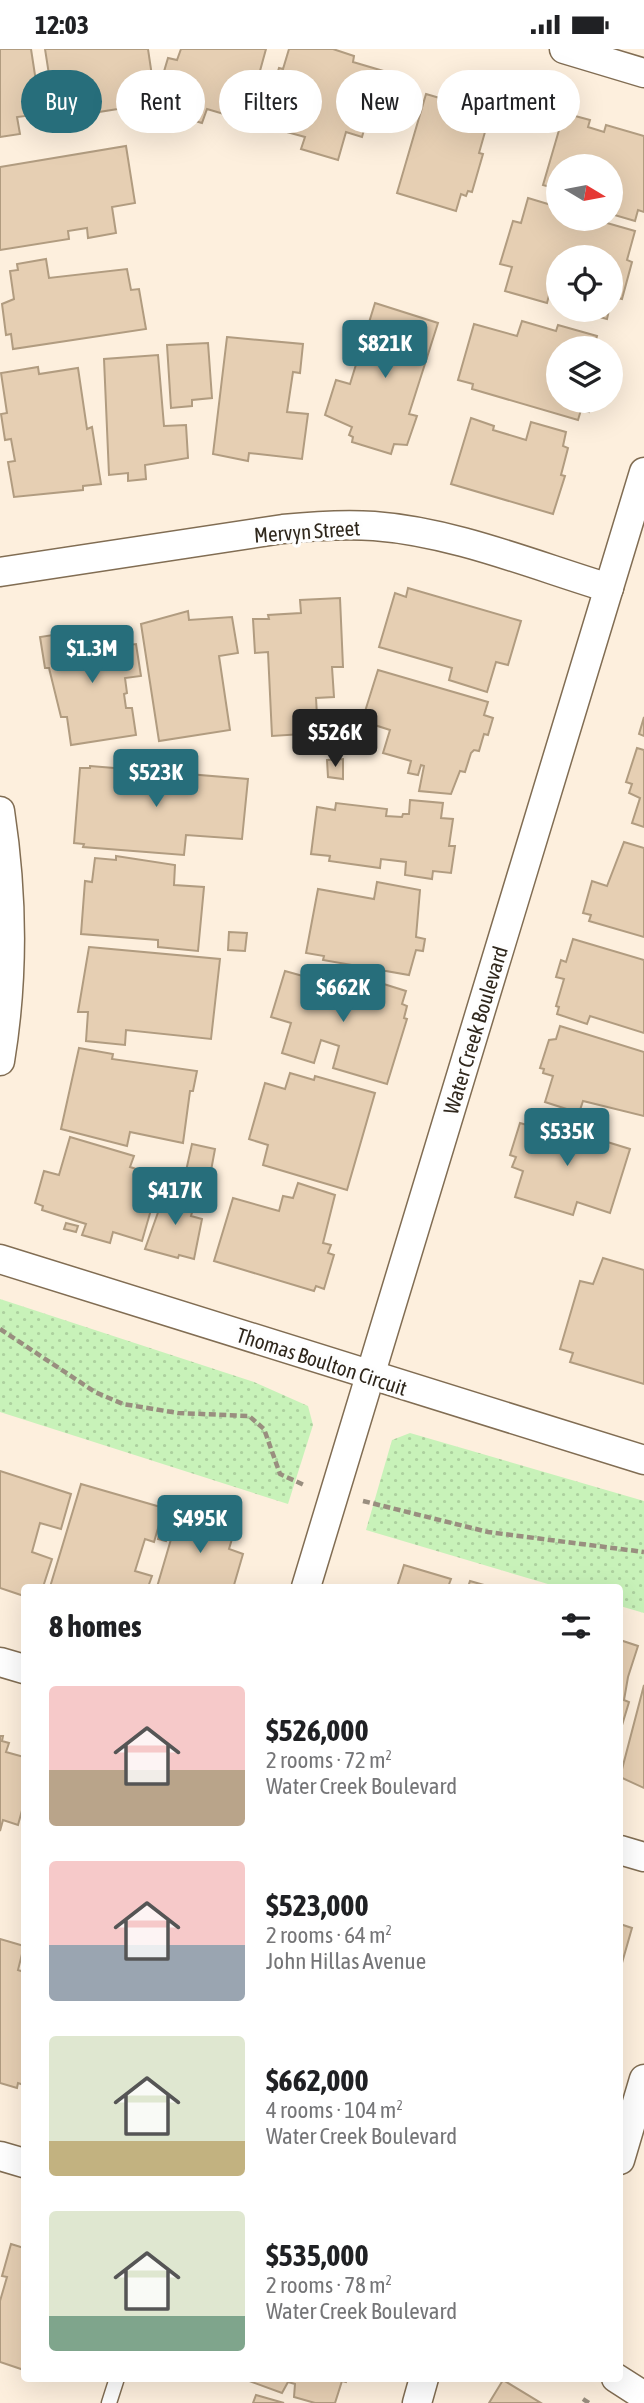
<!DOCTYPE html>
<html lang="en">
<head>
<meta charset="utf-8">
<style>
  body { margin:0; font-family:"Asap Condensed",sans-serif; background:#f2f2f2; color:#202124; height:100vh; display:flex; flex-direction:column; font-size:26px; white-space:nowrap }
  * { box-sizing:border-box; margin:0 }
  p { font-size:23px; color:#757577 }
  .icon { flex:none; width:38px; height:38px; fill:none; stroke:currentColor; stroke-width:2; stroke-linecap:round; stroke-linejoin:round }
  .map { position:relative; flex:1; overflow:hidden }
  .details { position:absolute; left:21px; top:1535px; width:602px; height:798px; display:flex; flex-direction:column; background:#fff; border-radius:7px; box-shadow:0 7px 28px #0002 }
  .details>* { flex:none }
  .hud { position:absolute; left:21px; top:21px; width:602px; height:63px; display:flex; gap:14px }
  .needle { width:46px; rotate:100deg }
  .controls { position:absolute; left:546px; top:105px; display:grid; gap:14px }
  .controls a { display:grid; place-items:center; width:77px; height:77px; border-radius:50%; background:#fff; box-shadow:0 7px 28px #0002; font-size:35px }
  .price { position:absolute; translate:-50% -60px; padding:0 16px; border-radius:7px; background:#276e7b; color:#fff; font-size:23px; line-height:46px; filter:drop-shadow(0 2px 4px #0008) }
  .price::after { content:''; position:absolute; left:50%; top:42px; width:21px; height:16px; margin-left:-10px; background:inherit; clip-path:polygon(0 0,100% 0,50% 100%) }
  .price.on { background:#222; color:#fff }
  ul { padding:0; list-style:none }
  li { display:flex; align-items:center; gap:21px; height:175px; padding:0 28px }
  li span { display:grid; place-items:center; flex:none; width:196px; height:140px; border-radius:7px; color:#555 }
  li>.icon { margin-inline-start:auto }
  span .icon { width:84px; height:84px; fill:#fffc; stroke-width:1 }
  li b { font-size:30px }
  h2 { display:flex; justify-content:space-between; align-items:center; height:84px; padding:0 28px; font-size:30px }
  .pill { padding:0 24px; border-radius:32px; background:#fff; box-shadow:0 7px 28px #0002; font-size:24px; line-height:63px }
  .pill.on { background:#276e7b; color:#fff }
  .status { display:flex; justify-content:space-between; align-items:center; height:49px; padding:0 35px; background:#fff; direction:ltr }
  .status svg { height:19px; fill:currentColor }
  .map>svg:first-child { display:block }
</style>
</head>
<body>
<div class="status"><b>12:03</b><svg viewBox="0 0 49 12"><path d="M0 12V9h3v3zM5 12V6h3v6zM10 12V3h3v9zM15 12V0h3v12zM26 1h20v11H26zM47 4h2v5h-2z"/></svg></div>
<div class="map">
<svg width="644" height="2354" viewBox="0 0 644 2354">
  <defs>
    <pattern id="grass-dots" width="8" height="8" patternUnits="userSpaceOnUse" patternTransform="scale(1.75)"><rect width="8" height="8" fill="#c8f2b9"/><path d="M2 2h.1M6 6h.1" fill="none" stroke="#acd09e" stroke-width="1.8" stroke-linecap="round"/></pattern>
  </defs>
  <rect width="100%" height="100%" fill="#fdefdd"/>
  <g fill="url(#grass-dots)">
    <polygon points="0,1250 254,1333 308,1357 313,1376 288,1455 0,1363"/>
    <polygon points="410,1384 644,1452 644,1564 620,1557 620,1538 558,1538 366,1481 392,1391"/>
  </g>
  <g fill="#e6cfb3" stroke="#b19c80" stroke-width="2">
    <polygon points="0,0 31,0 41,65 17,68 20,85 0,88"/>
    <polygon points="45,0 148,0 156,54 86,65 85,60 55,64"/>
    <polygon points="181,0 266,0 255,40 243,37 234,68 207,60 202,74 167,64 171,50 157,46 168,9 177,11"/>
    <polygon points="289,0 333,0 354,7 353,13 397,26 386,64 370,60 362,88 346,83 338,111 301,100 305,88 276,80 278,74 269,71 272,60 267,59 279,19 283,20"/>
    <polygon points="426,45 460,55 463,46 493,55 479,104 483,105 472,143 468,142 466,147 461,145 456,162 397,144"/>
    <polygon points="564,64 590,71 588,78 604,83 606,76 644,87 644,163 638,161 635,172 611,165 611,117 558,117 558,140 543,136"/>
    <polygon points="126,97 135,154 112,158 116,184 88,189 87,179 68,182 69,190 0,201 0,118"/>
    <polygon points="528,149 558,158 558,170 593,170 635,182 627,211 632,213 622,250 613,248 611,256 611,208 558,208 558,232 553,231 547,254 505,242 512,218 500,215 513,172 521,174"/>
    <polygon points="46,210 49,229 127,220 131,241 139,240 146,280 13,300 11,285 6,286 2,255 14,250 10,222 18,221 17,215"/>
    <polygon points="375,254 438,274 409,365 417,367 407,396 394,395 391,405 352,393 353,388 349,386 352,378 325,366 336,331 350,335"/>
    <polygon points="573,261 609,261 607,270"/>
    <polygon points="522,272 556,282 558,276 597,287 594,299 558,299 558,352 592,352 589,363 581,361 578,371 472,340 473,335 458,331 474,275 517,287"/>
    <polygon points="227,288 303,295 300,324 293,323 287,363 308,365 302,410 249,404 248,412 213,405"/>
    <polygon points="208,294 212,349 192,351 192,357 171,359 167,296"/>
    <polygon points="158,306 164,377 186,376 188,409 145,416 146,430 128,432 128,424 109,426 104,310"/>
    <polygon points="38,318 39,325 78,319 87,380 92,378 101,435 83,437 83,441 14,448 8,413 15,412 11,390 5,391 1,365 7,364 1,324"/>
    <polygon points="471,369 494,377 493,381 526,391 531,373 566,383 563,397 568,399 561,426 565,427 553,465 451,435"/>
    <polygon points="408,539 521,572 508,616 496,613 487,643 449,631 452,619 379,598 395,544 406,548"/>
    <polygon points="340,549 343,618 332,618 334,648 316,649 318,684 272,687 268,603 255,604 253,570 269,570 268,566 301,564 300,551"/>
    <polygon points="188,562 189,571 232,568 238,604 219,607 230,681 159,692 141,575"/>
    <polygon points="92,580 94,596 121,592 121,597 136,595 141,627 125,629 127,644 124,645 126,659 132,659 136,686 71,696 67,668 61,668 49,619 45,619 40,588"/>
    <polygon points="378,621 488,653 484,666 493,669 488,686 484,685 479,702 474,701 471,704 465,723 460,722 451,745 419,742 424,717 421,716 418,726 408,724 411,712 383,704 390,681 362,672"/>
    <polygon points="644,668 644,687 639,685"/>
    <polygon points="637,699 644,701 644,778 632,774 640,749 629,744 632,735 626,733"/>
    <polygon points="343,710 343,730 328,728 327,711"/>
    <polygon points="90,717 248,730 242,790 186,786 184,806 83,798 84,795 74,794 80,719 90,719"/>
    <polygon points="410,751 443,754 441,769 453,770 449,797 455,797 451,824 433,822 432,830 405,826 406,813 381,810 380,819 329,812 330,807 311,805 317,758 335,761 336,754 387,760 386,767 402,768 403,765 409,765"/>
    <polygon points="624,793 644,799 644,888 589,872 591,866 583,864 592,832 607,837"/>
    <polygon points="116,807 175,816 174,836 204,838 198,902 158,898 158,891 81,885 85,832 92,833 95,809 116,811"/>
    <polygon points="377,833 420,841 416,888 425,890 423,902 416,901 409,926 323,911 324,907 306,904 318,840 374,850"/>
    <polygon points="229,883 247,884 245,902 228,901"/>
    <polygon points="573,890 644,911 644,984 590,967 587,975 557,965 559,958 556,957 564,930 556,928 561,911 566,913"/>
    <polygon points="89,898 220,910 211,990 126,981 125,996 86,992 88,963 78,963"/>
    <polygon points="285,922 367,945 371,931 406,942 402,955 407,957 404,969 407,970 387,1035 333,1019 339,997 321,991 314,1014 282,1004 291,974 271,968"/>
    <polygon points="560,977 644,1003 644,1067 583,1052 579,1064 545,1053 553,1027 543,1024 544,1020 540,1019 549,991 556,990"/>
    <polygon points="79,999 113,1005 112,1010 197,1022 193,1042 190,1042 183,1094 130,1083 127,1097 61,1080"/>
    <polygon points="290,1024 314,1031 315,1027 375,1044 347,1141 263,1116 268,1096 249,1090 265,1034 285,1040"/>
    <polygon points="529,1069 630,1100 610,1164 577,1153 573,1166 515,1148 523,1122 512,1118 516,1108 510,1106 520,1074 527,1076"/>
    <polygon points="70,1088 134,1107 130,1118 143,1122 142,1128 159,1133 142,1192 113,1183 110,1194 82,1186 86,1175 42,1161 43,1157 35,1154 44,1122 59,1126"/>
    <polygon points="192,1095 215,1100 210,1127 186,1122"/>
    <polygon points="298,1134 335,1146 323,1194 331,1196 328,1204 334,1206 324,1240 316,1237 314,1242 214,1212 233,1149 279,1162 283,1147 293,1149"/>
    <polygon points="166,1141 196,1150 191,1167 202,1170 194,1210 179,1206 178,1209 145,1200"/>
    <polygon points="66,1174 78,1177 76,1183 64,1180"/>
    <polygon points="603,1209 644,1221 644,1335 570,1313 573,1304 560,1300 580,1232 593,1235"/>
    <polygon points="0,1422 71,1445 61,1480 40,1474 32,1503 52,1510 43,1538 24,1538 24,1547 0,1539"/>
    <polygon points="81,1435 164,1459 154,1493 145,1490 135,1522 152,1527 148,1538 50,1538"/>
    <polygon points="179,1463 235,1480 229,1500 243,1505 234,1536 243,1538 157,1538"/>
    <polygon points="162,1475 170,1477 166,1492 158,1490"/>
    <polygon points="404,1516 451,1530 448,1538 397,1538"/>
    <polygon points="470,1532 491,1538 468,1538"/>
    <polygon points="620,1591 638,1597 628,1628 624,1651 629,1653 620,1683"/>
    <polygon points="644,1636 644,1739 620,1728"/>
    <polygon points="0,1687 3,1687 2,1692 9,1694 6,1703 24,1708 24,1754 18,1776 3,1771 0,1782"/>
    <polygon points="620,1875 632,1879 620,1921"/>
    <polygon points="0,1890 24,1897 18,1921 24,1923 24,2036 18,2034 17,2039 0,2034"/>
    <polygon points="11,2195 24,2199 24,2321 0,2313 0,2252 7,2228 2,2227"/>
    <polygon points="241,2329 347,2329 346,2333 342,2332 335,2354 315,2354 294,2348 295,2335 288,2333 282,2344"/>
    <polygon points="503,2331 541,2354 489,2354"/>
    <polygon points="256,2346 284,2354 253,2354"/>
  </g>
  <g fill="none" stroke-linecap="round" stroke-linejoin="round">
    <g stroke="#816d53" stroke-width="17">
      <polyline id="service" points="109,2354 117,2329"/>
    </g>
    <g stroke="#816d53" stroke-width="31">
      <g id="minor">
        <polyline points="564,0 644,24"/>
        <path d="M0,523L283,480C313,477 344,475 374,477C454,483 533,516 609,539"/>
        <path d="M0,762C13,847 14,927 0,1012"/>
        <polyline points="0,1210 644,1411"/>
        <polyline points="306,1538 644,423"/>
        <polyline points="0,1613 24,1620"/>
        <polyline points="620,1801 644,1808"/>
        <polyline points="0,2107 24,2114"/>
        <polyline points="620,2111 644,2030"/>
        <polyline points="616,2329 644,2347"/>
        <polyline points="417,2354 424,2329"/>
      </g>
    </g>
    <g stroke="#998e7f" stroke-width="4.5" stroke-dasharray="7 3.5" stroke-linecap="butt">
      <polyline points="0,1280 95,1343 123,1355 178,1364 249,1367 264,1380 280,1425 304,1436"/>
      <polyline points="363,1452 488,1483 644,1503"/>
      <polyline points="583,2350 589,2354"/>
    </g>
    <use href="#service" stroke="#fff" stroke-width="14"/>
    <use href="#minor" stroke="#fff" stroke-width="28"/>
  </g>
  <g text-anchor="middle" dominant-baseline="central" stroke-width="7" stroke-linejoin="round" paint-order="stroke">
    <g font-size="21" fill="#2f271c" stroke="#fefefe">
      <text transform="translate(307 482) rotate(-4)">Mervyn Street</text>
      <text transform="translate(475 981) rotate(-73)">Water Creek Boulevard</text>
      <text transform="translate(322 1312) rotate(18)">Thomas Boulton Circuit</text>
    </g>
  </g>
</svg>
<div class="controls">
<a><svg class="needle" viewBox="-14 -14 28 28"><path d="M0-13l5 13h-10z" fill="#e53935"/><path d="M0 13l5-13h-10z" fill="#757577"/></svg></a>
<a><svg class="icon" aria-label="locate" viewBox="0 0 24 24"><circle cx="12" cy="12" r="6"/><path d="M12 2v4M12 18v4M2 12h4M18 12h4"/></svg></a>
<a><svg class="icon" aria-label="layers" viewBox="0 0 24 24"><path d="M12 4l9 5-9 5-9-5zM3 14l9 5 9-5"/></svg></a>
</div>
<b class="price" style="left:385px;top:331px">$821K</b>
<b class="price" style="left:92px;top:636px">$1.3M</b>
<b class="price on" style="left:335px;top:720px">$526K</b>
<b class="price" style="left:156px;top:760px">$523K</b>
<b class="price" style="left:343px;top:975px">$662K</b>
<b class="price" style="left:567px;top:1119px">$535K</b>
<b class="price" style="left:175px;top:1178px">$417K</b>
<b class="price" style="left:200px;top:1506px">$495K</b>
<div class="hud">
<a class="pill on">Buy</a>
<a class="pill">Rent</a>
<a class="pill">Filters</a>
<a class="pill">New</a>
<a class="pill">Apartment</a>
</div>
<section class="details">
<h2>8 homes<svg class="icon" aria-label="filters" viewBox="0 0 24 24"><path d="M4 7h16M4 17h16"/><circle cx="9" cy="7" r="2"/><circle cx="15" cy="17" r="2"/></svg></h2>
<ul>
<li><span style="background:linear-gradient(#f6c9c9 60%,#b9a48a 0)"><svg class="icon" aria-label="home" viewBox="0 0 24 24"><path d="M3 11l9-7 9 7M6 9v11h12V9"/></svg></span><div><b>$526,000</b><p>2 rooms · 72 m²</p><p>Water Creek Boulevard</p></div></li>
<li><span style="background:linear-gradient(#f6c9c9 60%,#9aa5b1 0)"><svg class="icon" aria-label="home" viewBox="0 0 24 24"><path d="M3 11l9-7 9 7M6 9v11h12V9"/></svg></span><div><b>$523,000</b><p>2 rooms · 64 m²</p><p>John Hillas Avenue</p></div></li>
<li><span style="background:linear-gradient(#dfe7d0 75%,#c2b280 0)"><svg class="icon" aria-label="home" viewBox="0 0 24 24"><path d="M3 11l9-7 9 7M6 9v11h12V9"/></svg></span><div><b>$662,000</b><p>4 rooms · 104 m²</p><p>Water Creek Boulevard</p></div></li>
<li><span style="background:linear-gradient(#dfe7d0 75%,#7fa58c 0)"><svg class="icon" aria-label="home" viewBox="0 0 24 24"><path d="M3 11l9-7 9 7M6 9v11h12V9"/></svg></span><div><b>$535,000</b><p>2 rooms · 78 m²</p><p>Water Creek Boulevard</p></div></li>
</ul>
</section>
</div>
</body>
</html>
